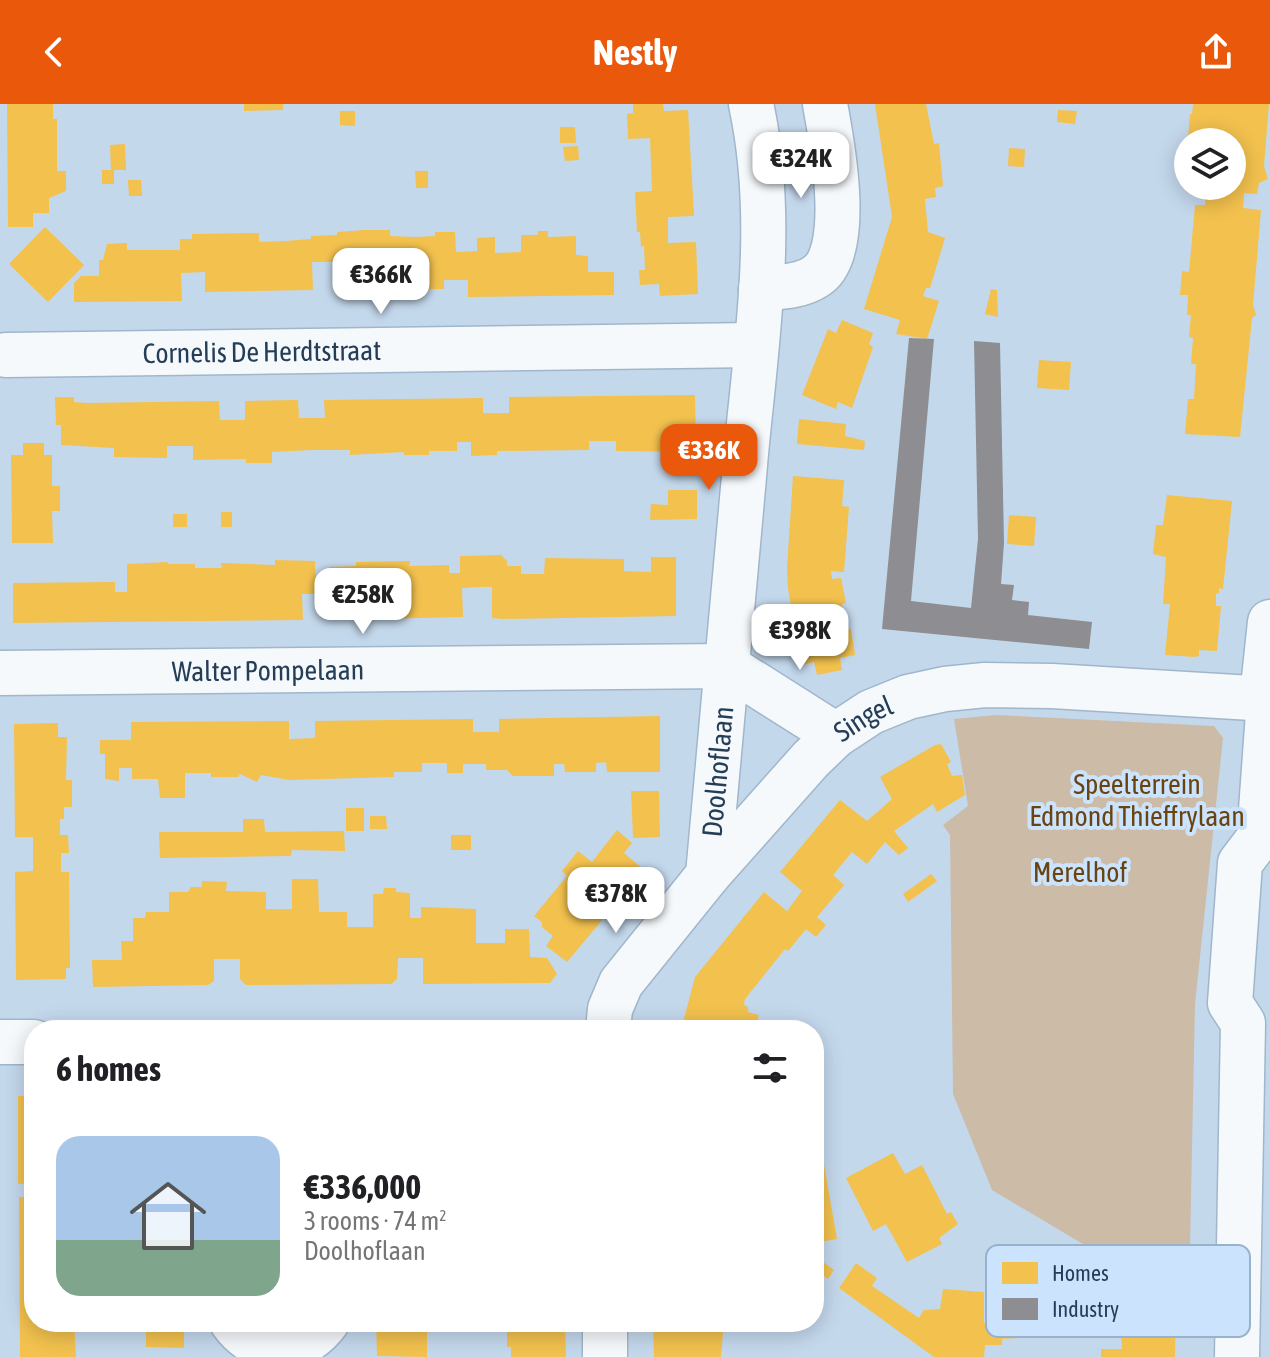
<!DOCTYPE html>
<html lang="en">
<head>
<meta charset="utf-8">
<style>
  body { margin:0; font-family:"Asap Condensed",sans-serif; background:#f6f6f6; color:#202124; height:100vh; display:flex; flex-direction:column; font-size:30px; white-space:nowrap }
  * { box-sizing:border-box; margin:0 }
  p { font-size:26px; color:#757577 }
  .icon { flex:none; width:44px; height:44px; fill:none; stroke:currentColor; stroke-width:2; stroke-linecap:round; stroke-linejoin:round }
  .map { position:relative; flex:1; overflow:hidden }
  .sheet { position:absolute; left:24px; top:916px; width:800px; height:312px; display:flex; flex-direction:column; background:#fff; border-radius:32px; box-shadow:0 4px 20px #0003 }
  .sheet>* { flex:none }
  .fabs { position:absolute; left:1174px; top:24px; display:grid; gap:16px }
  .fabs a { display:grid; place-items:center; width:72px; height:72px; border-radius:50%; background:#fff; box-shadow:0 4px 20px #0003; font-size:40px }
  .price { position:absolute; translate:-50% -68px; padding:0 18px; border-radius:16px; background:#fff; color:#222; font-size:26px; line-height:52px; filter:drop-shadow(0 2px 4px #0008) }
  .price::after { content:''; position:absolute; left:50%; top:48px; width:24px; height:18px; margin-left:-12px; background:inherit; clip-path:polygon(0 0,100% 0,50% 100%) }
  .price.on { background:#ea580c; color:#fff }
  ul { padding:0; list-style:none }
  li { display:flex; align-items:center; gap:24px; height:200px; padding:0 32px }
  li+li { border-top:2px solid #e0e0e0 }
  li span { display:grid; place-items:center; flex:none; width:224px; height:160px; border-radius:24px; color:#555 }
  li>.icon { margin-inline-start:auto }
  span .icon { width:96px; height:96px; fill:#fffc; stroke-width:1 }
  li b { font-size:34px }
  h2 { display:flex; justify-content:space-between; align-items:center; height:96px; padding:0 32px; font-size:34px }
  header { display:flex; justify-content:space-between; align-items:center; height:104px; padding:0 32px; background:#ea580c; color:#fff; font-size:36px; font-weight:700 }
  .map>svg:first-child { display:block }
</style>
</head>
<body>
<header><svg class="icon" aria-label="back" viewBox="0 0 24 24"><path d="M15 5l-7 7 7 7"/></svg>Nestly<svg class="icon" aria-label="share" viewBox="0 0 24 24"><path d="M12 15V3M7 8l5-5 5 5M5 13v7h14v-7"/></svg></header>
<div class="map">
<svg width="1270" height="1253" viewBox="0 0 1270 1253">
  <rect width="100%" height="100%" fill="#c4d8ec"/>
  <polygon fill="#cbbba7" points="996,611 1214,622 1223,634 1195,900 1190,1143 1083,1140 992,1086 953,990 950,731 943,721 968,702 954,615"/>
  <g fill="#f2c14e">
    <polygon points="7,0 53,0 53,15 57,15 57,67 66,67 66,87 49,94 49,109 33,109 33,123 8,123"/>
    <polygon points="244,0 283,0 283,6 244,7"/>
    <polygon points="633,0 663,0 664,7 688,6 694,112 668,113 668,139 696,138 698,190 660,192 659,180 640,181 639,166 645,166 644,142 641,143 640,128 637,128 635,88 652,87 650,34 628,35 627,10 633,9"/>
    <polygon points="875,0 926,0 934,40 939,39 943,82 935,84 936,93 925,95 928,128 945,134 930,184 926,184 923,192 939,197 927,235 896,230 900,216 864,205 892,113"/>
    <polygon points="1193,0 1269,0 1264,62 1268,75 1259,79 1257,90 1244,89 1243,104 1261,106 1253,201 1256,211 1252,214 1240,333 1185,330 1188,295 1194,295 1196,260 1191,260 1193,234 1189,233 1191,211 1187,211 1188,191 1180,191 1182,167 1189,168 1195,101 1205,101 1206,82 1232,82 1232,38 1188,34 1190,10 1192,10"/>
    <polygon points="1058,6 1077,7 1075,20 1057,18"/>
    <polygon points="340,7 355,7 355,22 340,21"/>
    <polygon points="560,23 575,23 576,39 560,39"/>
    <polygon points="125,40 126,66 114,66 114,80 102,80 102,66 111,66 110,41"/>
    <polygon points="578,42 579,56 565,57 563,43"/>
    <polygon points="1009,44 1025,45 1024,63 1008,62"/>
    <polygon points="415,67 428,67 428,84 416,84"/>
    <polygon points="128,76 141,76 142,92 129,92"/>
    <polygon points="45,123 84,161 48,198 9,160"/>
    <polygon points="364,126 390,126 390,132 416,133 435,132 435,128 455,128 456,148 477,147 477,134 495,133 495,149 521,148 521,131 538,131 538,127 548,127 548,133 576,132 576,151 588,152 588,168 614,168 614,191 468,193 468,176 444,176 444,185 336,187 335,158 312,158 313,186 205,188 205,168 181,169 182,197 74,198 74,179 81,172 99,172 99,156 103,156 107,140 127,139 127,146 180,146 180,135 192,135 192,130 259,129 259,138 285,137 311,135 311,132 337,131 337,128"/>
    <polygon points="991,185 997,186 998,213 985,210"/>
    <polygon points="842,216 873,229 869,240 873,243 852,304 838,298 836,305 802,291 828,225 836,229"/>
    <polygon points="1039,256 1071,258 1069,286 1037,284"/>
    <polygon points="695,291 696,348 616,347 616,337 589,337 589,346 497,347 497,351 471,352 471,338 457,338 457,347 429,347 429,351 404,351 404,348 350,351 350,346 312,346 272,348 272,359 246,359 246,355 193,356 193,342 167,342 167,354 114,353 114,344 61,341 61,321 56,321 55,293 74,293 74,298 87,299 219,297 220,316 245,316 245,297 298,296 299,314 325,314 324,296 483,294 483,309 509,309 509,293"/>
    <polygon points="799,315 846,320 845,332 865,337 864,346 797,340"/>
    <polygon points="23,339 44,339 44,351 52,351 52,382 60,382 60,407 52,407 53,439 12,439 11,351 23,351"/>
    <polygon points="793,372 844,376 842,402 849,403 844,468 831,467 832,475 841,474 846,499 842,500 845,513 842,517 844,526 851,525 855,551 840,554 842,566 817,571 814,558 801,561 788,484 787,464"/>
    <polygon points="668,386 697,386 697,415 650,416 651,400 668,401"/>
    <polygon points="1167,391 1232,397 1223,485 1219,484 1219,490 1216,489 1216,502 1221,502 1217,547 1199,546 1199,552 1195,553 1165,551 1170,500 1163,500 1166,453 1153,450 1156,421 1163,421"/>
    <rect x="221" y="408" width="11" height="15"/>
    <rect x="173" y="410" width="14" height="13"/>
    <polygon points="1009,411 1036,413 1034,442 1007,440"/>
    <polygon points="501,451 507,457 507,462 521,462 521,470 544,470 545,454 624,455 624,467 651,468 651,453 676,453 676,512 502,515 492,514 492,483 477,483 462,484 463,513 330,516 329,463 356,462 356,458 410,457 409,462 449,461 449,469 460,469 460,452"/>
    <polygon points="275,456 315,457 316,490 302,490 303,516 13,519 13,479 115,478 115,488 127,488 127,460 168,458 168,460 195,460 195,464 222,464 221,459 275,461"/>
    <polygon points="660,612 660,668 607,668 606,658 596,659 596,668 565,668 564,660 554,660 554,672 513,672 507,666 486,666 486,660 463,660 463,669 447,669 447,659 422,659 422,668 394,668 394,673 289,676 261,671 257,678 240,670 238,673 211,673 211,669 185,669 185,694 160,694 158,675 132,675 132,664 119,664 119,677 105,675 105,650 100,650 100,636 131,636 131,618 289,617 289,635 315,634 315,617 473,615 473,628 499,628 499,615"/>
    <polygon points="58,619 58,633 67,633 66,676 72,676 72,703 64,703 64,715 60,715 60,731 68,731 69,749 61,749 61,768 69,768 70,864 66,864 66,875 16,876 15,768 33,767 33,733 15,733 14,620"/>
    <polygon points="941,640 951,658 947,660 952,672 962,671 965,691 937,708 933,700 894,727 908,744 899,751 885,738 867,760 852,748 833,771 844,781 817,813 826,821 816,833 806,825 788,847 785,845 745,895 744,901 748,903 748,908 759,911 755,926 681,926 695,873 764,788 787,807 802,787 780,768 840,696 867,717 892,695 880,673 935,641"/>
    <polygon points="631,687 659,687 660,733 633,734"/>
    <rect x="346" y="704" width="18" height="23"/>
    <polygon points="370,712 386,712 387,725 370,725"/>
    <polygon points="243,715 264,715 265,728 344,727 345,747 292,746 291,752 160,754 159,728 243,728"/>
    <polygon points="617,726 632,739 624,749 644,766 567,858 546,842 553,832 542,823 542,818 534,812 567,772 562,767 578,747 592,758"/>
    <rect x="451" y="731" width="20" height="15"/>
    <polygon points="931,770 937,777 908,798 903,790"/>
    <polygon points="292,775 318,775 319,808 347,808 347,823 373,823 373,790 383,790 384,784 396,784 396,788 410,789 410,814 421,814 421,803 476,805 476,839 505,839 505,825 529,825 530,853 547,854 557,870 550,879 423,880 423,854 398,854 397,875 391,880 246,881 240,875 240,855 214,855 214,877 208,881 93,883 92,856 122,856 121,837 133,837 133,814 145,814 146,808 169,808 169,788 188,788 191,783 202,783 202,777 227,778 226,787 266,788 266,805 292,805"/>
    <polygon points="18,992 34,992 34,1079 18,1080"/>
    <polygon points="822,1049 837,1135 814,1139 814,1050"/>
    <polygon points="893,1049 905,1070 922,1061 947,1110 951,1108 958,1120 939,1134 942,1140 907,1158 886,1120 873,1127 846,1074"/>
    <polygon points="19,1093 34,1093 34,1218 74,1218 76,1253 20,1253"/>
    <polygon points="815,1152 834,1166 828,1175 814,1165"/>
    <polygon points="856,1159 877,1174 872,1182 919,1214 924,1206 940,1205 943,1185 984,1188 984,1219 1019,1218 1019,1234 1002,1235 1002,1241 985,1241 984,1253 934,1253 839,1184"/>
    <polygon points="1121,1195 1176,1196 1175,1253 1101,1253 1101,1245 1122,1245 1121,1232 1113,1232 1113,1219 1121,1219"/>
    <polygon points="146,1218 184,1218 184,1244 146,1243"/>
    <polygon points="376,1218 427,1218 427,1253 377,1252"/>
    <polygon points="507,1218 565,1218 566,1253 511,1253 511,1243 507,1243"/>
    <polygon points="653,1218 710,1218 710,1228 723,1228 721,1253 654,1253"/>
  </g>
  <polygon fill="#8d8d92" points="909,234 934,235 911,497 971,504 978,435 974,237 1000,239 1004,439 1001,480 1014,481 1012,496 1029,498 1028,511 1092,518 1089,545 882,525"/>
  <g fill="none" stroke-linecap="round" stroke-linejoin="round">
    <g stroke="#a0b6ca" stroke-width="47">
      <g id="minor">
        <path d="M761,185C778,183 800,183 815,173C854,151 832,38 825,0"/>
        <path id="s1" d="M6,251L756,241"/>
        <path id="s2" d="M0,569L727,562L836,631"/>
        <path id="s3" d="M708,771C721,631 734,490 746,349C757,235 776,114 751,0"/>
        <path id="s4" d="M608,926L610,905L621,879L708,771L811,655L836,631L871,608L908,593L945,585L985,581L1052,582L1269,595"/>
        <polyline points="0,938 34,938"/>
        <path d="M232,1218C257,1253 301,1253 327,1218"/>
        <polyline points="605,1253 605,1218"/>
        <polyline points="1237,1253 1243,919 1230,899 1240,759 1259,734 1269,595 1264,574 1270,518"/>
      </g>
    </g>
    <use href="#minor" stroke="#f6f9fc" stroke-width="44"/>
  </g>
  <g text-anchor="middle" dominant-baseline="central" stroke-width="8" stroke-linejoin="round" paint-order="stroke">
    <g font-size="28" fill="#253e58" stroke="#cbe3fc">
      <text stroke="none"><textPath href="#s1" startOffset="256">Cornelis De Herdtstraat</textPath></text>
      <text stroke="none"><textPath href="#s2" startOffset="268">Walter Pompelaan</textPath></text>
      <text stroke="none"><textPath href="#s4" startOffset="410">Singel</textPath></text>
      <text stroke="none"><textPath href="#s3" startOffset="104">Doolhoflaan</textPath></text>
    </g>
    <g font-size="28" fill="#694411" stroke="#cbe3fc">
      <text x="1137" y="680">Speelterrein<tspan x="1137" dy="32">Edmond Thieffrylaan</tspan></text>
      <text x="1080" y="768">Merelhof</text>
    </g>
  </g>
  <rect x="986" y="1141" width="264" height="92" rx="12" fill="#cbe3fc" stroke="#99b2cb" stroke-width="2"/>
  <rect x="1002" y="1158" width="36" height="22" fill="#f2c14e"/>
  <rect x="1002" y="1194" width="36" height="22" fill="#8d8d92"/>
  <g font-size="22" fill="#253e58">
    <text x="1052" y="1177">Homes</text>
    <text x="1052" y="1213">Industry</text>
  </g>
</svg>
<div class="fabs">
<a><svg class="icon" aria-label="layers" viewBox="0 0 24 24"><path d="M12 4l9 5-9 5-9-5zM3 14l9 5 9-5"/></svg></a>
</div>
<b class="price" style="left:801px;top:96px">€324K</b>
<b class="price" style="left:381px;top:212px">€366K</b>
<b class="price on" style="left:709px;top:388px">€336K</b>
<b class="price" style="left:363px;top:532px">€258K</b>
<b class="price" style="left:800px;top:568px">€398K</b>
<b class="price" style="left:616px;top:831px">€378K</b>
<section class="sheet">
<h2>6 homes<svg class="icon" aria-label="filters" viewBox="0 0 24 24"><path d="M4 7h16M4 17h16"/><circle cx="9" cy="7" r="2"/><circle cx="15" cy="17" r="2"/></svg></h2>
<ul>
<li><span style="background:linear-gradient(#a9c7e8 65%,#7fa58c 0)"><svg class="icon" aria-label="home" viewBox="0 0 24 24"><path d="M3 11l9-7 9 7M6 9v11h12V9"/></svg></span><div><b>€336,000</b><p>3 rooms · 74 m²</p><p>Doolhoflaan</p></div></li>
</ul>
</section>
</div>
</body>
</html>
